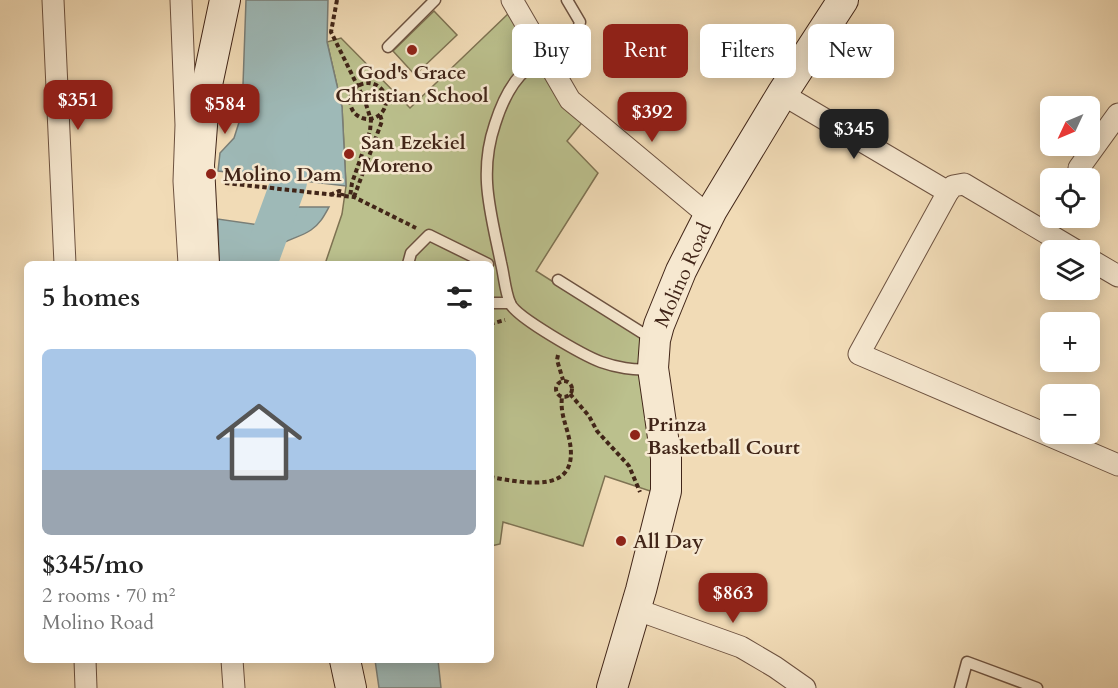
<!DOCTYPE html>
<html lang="en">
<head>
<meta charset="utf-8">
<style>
  body { margin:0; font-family:Cardo,serif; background:#f2f2f2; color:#222; height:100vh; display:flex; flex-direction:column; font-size:22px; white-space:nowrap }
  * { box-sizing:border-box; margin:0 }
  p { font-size:20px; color:#767676 }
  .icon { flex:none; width:33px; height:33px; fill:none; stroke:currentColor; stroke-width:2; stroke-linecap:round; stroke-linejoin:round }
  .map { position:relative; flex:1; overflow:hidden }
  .details { position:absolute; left:24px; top:261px; width:470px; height:402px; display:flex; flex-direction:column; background:#fff; border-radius:9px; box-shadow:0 3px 15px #0003 }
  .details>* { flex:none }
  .banner { position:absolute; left:512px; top:24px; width:516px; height:54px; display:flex; gap:12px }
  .needle { width:39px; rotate:226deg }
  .tools { position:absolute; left:1040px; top:96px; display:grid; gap:12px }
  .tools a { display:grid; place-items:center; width:60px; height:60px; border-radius:9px; background:#fff; box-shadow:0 3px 15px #0003; font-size:30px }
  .price { position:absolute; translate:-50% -51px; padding:0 14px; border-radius:12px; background:#8f2418; color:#fff; font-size:20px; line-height:39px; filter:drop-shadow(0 2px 3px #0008) }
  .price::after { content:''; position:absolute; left:50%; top:36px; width:18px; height:14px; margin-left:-9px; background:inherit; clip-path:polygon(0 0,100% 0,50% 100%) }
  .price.on { background:#222; color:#fff }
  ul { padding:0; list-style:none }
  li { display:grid; align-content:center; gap:12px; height:318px; padding:0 18px }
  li+li { border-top:2px solid #e0e0e0 }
  li span { display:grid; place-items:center; height:186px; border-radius:9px; color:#555 }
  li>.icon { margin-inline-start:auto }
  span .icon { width:108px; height:108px; fill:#fffc; stroke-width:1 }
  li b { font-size:26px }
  h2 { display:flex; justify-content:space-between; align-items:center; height:72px; padding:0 18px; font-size:26px }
  .tag { padding:0 21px; border-radius:9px; background:#fff; box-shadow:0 3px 15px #0003; font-size:21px; line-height:54px }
  .tag.on { background:#8f2418; color:#fff }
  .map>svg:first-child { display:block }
</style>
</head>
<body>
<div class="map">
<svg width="1118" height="688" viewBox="0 0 1118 688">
  <rect width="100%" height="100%" fill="#f1dbb6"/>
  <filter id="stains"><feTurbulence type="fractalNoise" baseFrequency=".00333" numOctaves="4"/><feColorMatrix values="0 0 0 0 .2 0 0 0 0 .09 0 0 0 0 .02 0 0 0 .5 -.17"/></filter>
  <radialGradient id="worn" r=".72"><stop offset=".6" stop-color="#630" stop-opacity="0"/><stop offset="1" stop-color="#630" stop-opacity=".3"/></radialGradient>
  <g fill="#bbc08d" stroke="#7e7252" stroke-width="1.5">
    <polygon points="512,10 585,119 567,141 598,173 536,271 648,342 656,493 605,476 583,546 503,522 500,544 491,546 490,264 325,264 342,214 346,186 342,107 327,42 341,38 410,108"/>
    <polygon points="434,11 457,35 415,75 393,51"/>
  </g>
  <g fill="#9eb9b7" stroke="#797e77" stroke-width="1.5">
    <polygon points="246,0 328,0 327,42 342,107 346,186 218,171 220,153 234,138 242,113"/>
    <path d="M264,207H329C324,216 320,224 311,230C295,241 271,240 269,264H219L218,219L260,225Z"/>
    <polygon points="375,660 438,660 441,688 379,688"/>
  </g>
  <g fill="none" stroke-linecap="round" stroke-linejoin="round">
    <polyline stroke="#9eb9b7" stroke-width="36" points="259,264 289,182 291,150 290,129"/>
    <g stroke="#6d5240" stroke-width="13">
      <g id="lane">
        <path d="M567,0L580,22C577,44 543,57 527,69C511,82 501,105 495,124C478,174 491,213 501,263C504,275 505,291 510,303C515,317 585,356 601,362C615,367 635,371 650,369"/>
        <polyline points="388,47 435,0"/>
        <polyline points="408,264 411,253 429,235 488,264"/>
        <polyline points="558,280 652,339"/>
        <polyline points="490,303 510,303"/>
        <polyline points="960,688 967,662 1037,688"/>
      </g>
    </g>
    <g stroke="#6d5240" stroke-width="23">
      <g id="street">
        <polyline points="53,0 65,264"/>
        <polyline points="181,0 186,125 184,181 189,264"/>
        <polyline points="512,0 570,100 709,216"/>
        <polyline points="782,94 948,192"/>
        <polyline points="1079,168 1118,114"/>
        <polyline points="1075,250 964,184 953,186 948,192 859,354 1118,465"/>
        <polyline points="1089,259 1118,276"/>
        <polyline points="635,609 741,647 775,667 805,688"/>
        <polyline points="85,660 86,688"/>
        <polyline points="232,660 234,688"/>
      </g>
    </g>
    <g stroke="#412518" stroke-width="32">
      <g id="secondary">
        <polyline points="204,264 199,165 204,99 225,0"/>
        <polyline points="345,660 351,688"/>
        <polyline points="612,688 641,590 666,491 666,458 653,368 655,340 659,325 681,271 712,210 782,94 843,0"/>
      </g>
    </g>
    <g stroke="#412518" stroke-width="4" stroke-dasharray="4.5 3" stroke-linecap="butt">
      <polyline points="337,0 331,32 365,101 371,120 370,131 352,183 350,197"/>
      <circle cx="368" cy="101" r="18"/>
      <polyline points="225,183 354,197 416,228"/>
      <polyline points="330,195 339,191 343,192 342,196"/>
      <polyline points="354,197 382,121 380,115"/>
      <polyline points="490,324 505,320"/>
      <polyline points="558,355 557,360 563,380"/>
      <circle cx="564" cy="389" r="8"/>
      <polyline points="570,394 589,416 597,431 629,466 640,492"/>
      <path d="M490,477C526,483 582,496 569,438C566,424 560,413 562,397"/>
    </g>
    <use href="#lane" stroke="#f6e8d0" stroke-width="10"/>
    <use href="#street" stroke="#f6e8d0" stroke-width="21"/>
    <use href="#secondary" stroke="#f6e8d0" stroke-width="30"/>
  </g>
  <g fill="#8f2418" stroke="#f6e8d0" stroke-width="2">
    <circle cx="412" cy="50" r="6"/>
    <circle cx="349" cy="154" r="6"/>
    <circle cx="211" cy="174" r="6"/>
    <circle cx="635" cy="435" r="6"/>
    <circle cx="621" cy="541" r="6"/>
  </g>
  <g text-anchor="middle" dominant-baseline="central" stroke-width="5" stroke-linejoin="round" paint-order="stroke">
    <g font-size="20" font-weight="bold" fill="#412518" stroke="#f6e8d0" text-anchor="start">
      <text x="412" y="72" text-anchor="middle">God's Grace<tspan x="412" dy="23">Christian School</tspan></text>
      <text x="361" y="142">San Ezekiel<tspan x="361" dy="23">Moreno</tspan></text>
      <text x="223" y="174">Molino Dam</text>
      <text x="647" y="424">Prinza<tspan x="647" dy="23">Basketball Court</tspan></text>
      <text x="633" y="541">All Day</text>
    </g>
    <g font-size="20" fill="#412518" stroke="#f6e8d0">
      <text transform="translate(683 275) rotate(-66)">Molino Road</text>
    </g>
  </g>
  <rect width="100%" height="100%" filter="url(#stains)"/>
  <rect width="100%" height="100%" fill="url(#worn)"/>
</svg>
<div class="tools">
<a><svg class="needle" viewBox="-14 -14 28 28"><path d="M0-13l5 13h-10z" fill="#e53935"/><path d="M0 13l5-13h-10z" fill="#767676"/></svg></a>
<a><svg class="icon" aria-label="locate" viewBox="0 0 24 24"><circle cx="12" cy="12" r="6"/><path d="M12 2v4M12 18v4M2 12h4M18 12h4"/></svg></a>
<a><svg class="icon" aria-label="layers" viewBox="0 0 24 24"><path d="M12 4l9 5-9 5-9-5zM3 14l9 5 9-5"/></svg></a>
<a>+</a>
<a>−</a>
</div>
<b class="price" style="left:78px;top:131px">$351</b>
<b class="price" style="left:225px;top:135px">$584</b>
<b class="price" style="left:652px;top:143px">$392</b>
<b class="price on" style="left:854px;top:160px">$345</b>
<b class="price" style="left:733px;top:624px">$863</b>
<div class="banner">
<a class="tag">Buy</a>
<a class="tag on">Rent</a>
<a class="tag">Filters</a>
<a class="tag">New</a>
</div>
<section class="details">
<h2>5 homes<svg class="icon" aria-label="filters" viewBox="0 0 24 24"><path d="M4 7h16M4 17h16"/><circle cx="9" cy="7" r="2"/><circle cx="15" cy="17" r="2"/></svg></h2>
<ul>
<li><span style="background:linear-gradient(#a9c7e8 65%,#9aa5b1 0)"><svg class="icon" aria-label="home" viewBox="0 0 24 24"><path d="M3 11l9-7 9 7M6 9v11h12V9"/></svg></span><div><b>$345/mo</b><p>2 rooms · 70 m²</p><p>Molino Road</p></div></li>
</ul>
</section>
</div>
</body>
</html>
